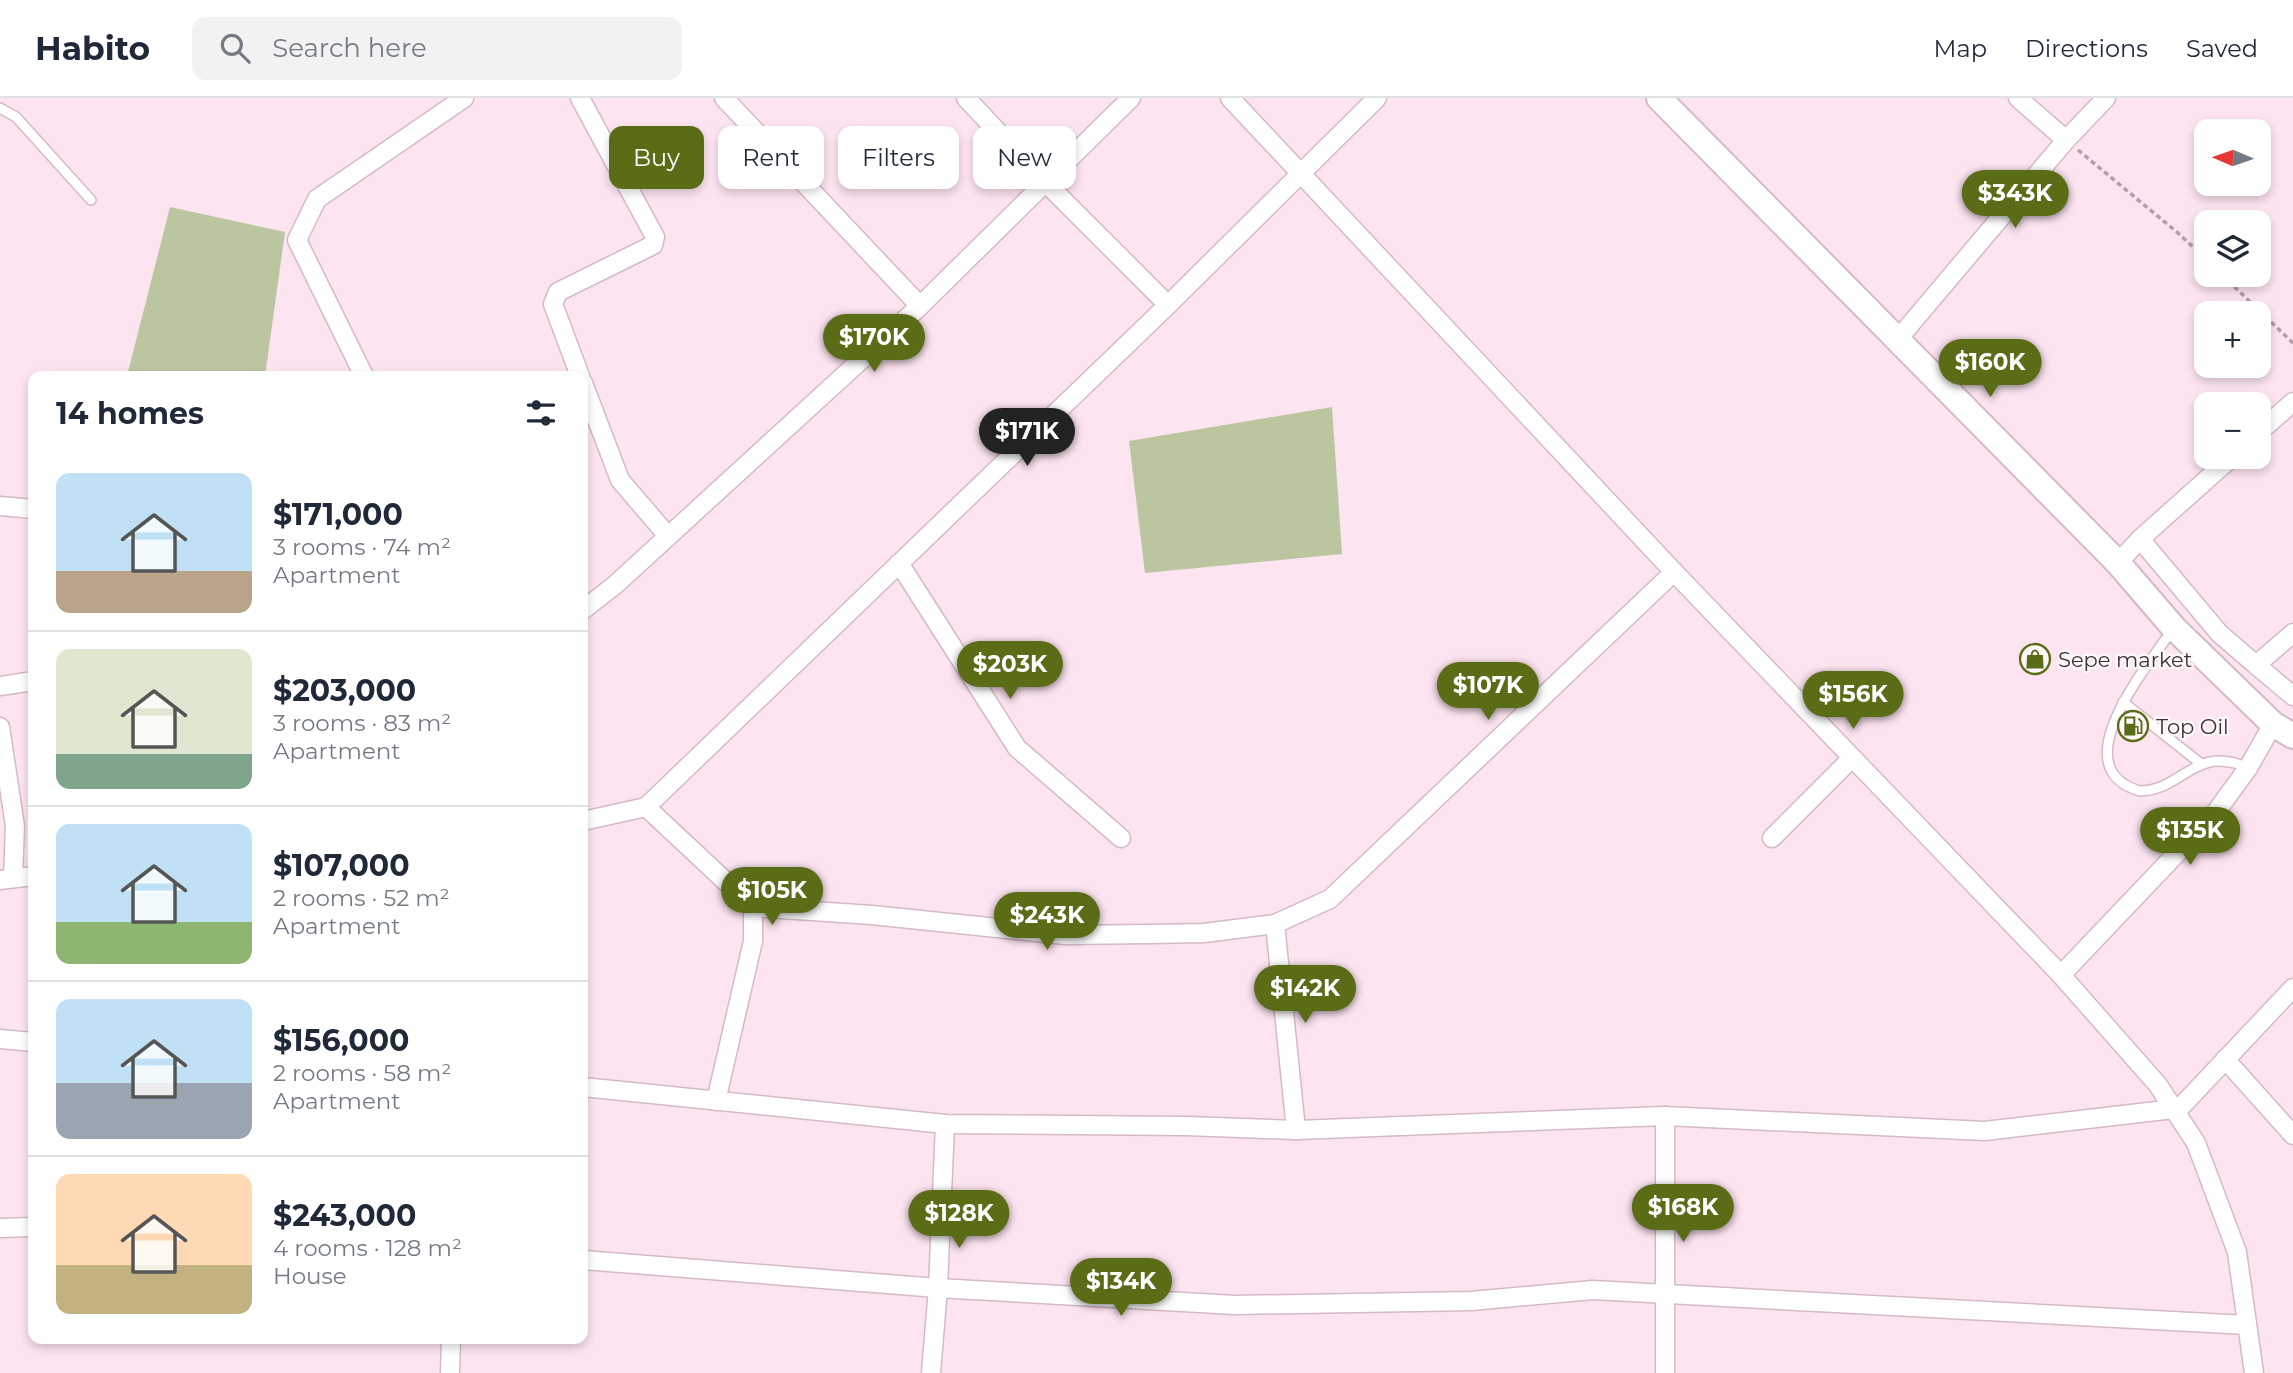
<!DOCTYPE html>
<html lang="en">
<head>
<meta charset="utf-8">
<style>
  body { margin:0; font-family:Montserrat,sans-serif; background:#f2f2f3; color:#1f2937; height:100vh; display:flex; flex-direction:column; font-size:26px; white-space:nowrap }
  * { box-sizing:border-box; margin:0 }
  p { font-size:23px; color:#747a83 }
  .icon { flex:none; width:38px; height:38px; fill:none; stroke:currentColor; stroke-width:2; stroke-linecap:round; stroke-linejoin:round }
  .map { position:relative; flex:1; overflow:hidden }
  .panel { position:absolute; left:28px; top:273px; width:560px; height:973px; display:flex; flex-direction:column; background:#fff; border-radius:14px; box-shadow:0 4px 10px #0003 }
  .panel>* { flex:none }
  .guide { position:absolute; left:609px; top:28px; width:665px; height:63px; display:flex; gap:14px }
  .needle { width:46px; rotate:272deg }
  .fabs { position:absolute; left:2194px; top:21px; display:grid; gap:14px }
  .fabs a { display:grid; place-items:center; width:77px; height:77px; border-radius:14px; background:#fff; box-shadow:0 4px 10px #0003; font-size:35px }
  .price { position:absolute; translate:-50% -60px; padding:0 16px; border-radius:24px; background:#5b6c17; color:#fff; font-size:23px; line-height:46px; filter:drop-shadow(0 2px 4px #0008) }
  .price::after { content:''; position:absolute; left:50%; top:42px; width:21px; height:16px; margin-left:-10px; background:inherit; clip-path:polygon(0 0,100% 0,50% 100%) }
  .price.selected { background:#222; color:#fff }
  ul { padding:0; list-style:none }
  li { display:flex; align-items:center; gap:21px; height:175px; padding:0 28px }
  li+li { border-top:2px solid #e0e1e3 }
  li span { display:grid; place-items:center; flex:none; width:196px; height:140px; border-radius:14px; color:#555 }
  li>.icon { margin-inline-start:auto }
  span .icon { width:84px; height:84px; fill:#fffc; stroke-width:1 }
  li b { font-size:30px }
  h2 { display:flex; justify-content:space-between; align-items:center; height:84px; padding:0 28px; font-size:30px }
  .chip { padding:0 24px; border-radius:14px; background:#fff; box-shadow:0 4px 10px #0003; font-size:24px; line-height:63px }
  .chip.selected { background:#5b6c17; color:#fff }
  header { display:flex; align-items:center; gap:42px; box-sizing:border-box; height:98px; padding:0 35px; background:#fff; border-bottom:2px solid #e0e1e3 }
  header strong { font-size:33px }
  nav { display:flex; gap:38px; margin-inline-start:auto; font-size:24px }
  .search { width:490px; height:63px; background:#f2f2f3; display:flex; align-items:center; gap:18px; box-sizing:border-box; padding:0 24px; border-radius:14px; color:#747a83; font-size:26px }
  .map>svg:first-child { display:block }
</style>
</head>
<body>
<header>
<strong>Habito</strong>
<div class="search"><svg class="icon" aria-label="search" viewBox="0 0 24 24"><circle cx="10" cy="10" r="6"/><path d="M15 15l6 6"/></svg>Search here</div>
<nav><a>Map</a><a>Directions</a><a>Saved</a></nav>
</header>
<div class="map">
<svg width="2293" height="1275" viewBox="0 0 2293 1275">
  <rect width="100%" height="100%" fill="#fce4f0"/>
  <g fill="#bbc6a1">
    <polygon points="170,109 285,134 265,278 127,278"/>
    <polygon points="1332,309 1342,456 1145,475 1129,343"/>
  </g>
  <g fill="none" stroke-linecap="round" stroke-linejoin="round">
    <g stroke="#d6b9c7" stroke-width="12">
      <g id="lane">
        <polyline points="0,10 16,19 91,102"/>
        <path d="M2173,531C2149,566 2060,670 2140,693C2184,692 2194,646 2248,670"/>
        <polyline points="2123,604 2200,665"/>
      </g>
    </g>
    <g stroke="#d6b9c7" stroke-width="21">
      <g id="street">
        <polyline points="580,0 655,139 653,147 558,194 553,206 580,278"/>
        <polyline points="724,0 920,208"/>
        <polyline points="966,0 1045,84 1168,207"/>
        <polyline points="1230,0 1674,474 2061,877 2158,987 2196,1045 2237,1154 2254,1275"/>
        <polyline points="2018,0 2066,42"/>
        <polyline points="1898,241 2066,42 2106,0"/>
        <polyline points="364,278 297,142 317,101 464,0"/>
        <polyline points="583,285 620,382 667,437"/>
        <polyline points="2259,334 2293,304"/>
        <polyline points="0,408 33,411"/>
        <polyline points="2140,441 2219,535 2256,567 2293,535"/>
        <polyline points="899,465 1017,650 1121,740"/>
        <polyline points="2118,465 2140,441 2232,359"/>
        <polyline points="583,512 615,487 920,208 1131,0"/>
        <polyline points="2256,567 2293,598"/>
        <polyline points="0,588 33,583"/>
        <polyline points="0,629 15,728 13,780"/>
        <polyline points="646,709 753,809 753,843 716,1003"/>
        <polyline points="583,723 646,709 1168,207 1377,0"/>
        <polyline points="1772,740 1852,660"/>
        <polyline points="0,782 33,778"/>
        <polyline points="753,809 872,817 1065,837 1150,836 1204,835 1275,826 1330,801 1674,474"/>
        <polyline points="1275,826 1296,1032"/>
        <polyline points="2061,877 2216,714 2248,670 2273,626"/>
        <polyline points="0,941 33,944"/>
        <polyline points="2225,961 2293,1037"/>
        <polyline points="583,989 945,1026 1186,1028 1296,1032 1665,1018 1985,1033 2174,1011"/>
        <polyline points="2176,1014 2293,890"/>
        <polyline points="0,1130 33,1129"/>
        <polyline points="583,1162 938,1190 1235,1207 1471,1203 1593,1192 2247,1227"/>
        <polyline points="450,1275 451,1241"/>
        <polyline points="931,1275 938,1190 945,1026"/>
        <polyline points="1665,1275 1665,1018"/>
      </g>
    </g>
    <g stroke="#d6b9c7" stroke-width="28">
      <polyline id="secondary" points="1659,0 2118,465 2174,530 2273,626 2293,638"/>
    </g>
    <g stroke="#b29fa8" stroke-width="3.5" stroke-dasharray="5 3.5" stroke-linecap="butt">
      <polyline points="2078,52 2178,135 2207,162"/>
      <polyline points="2222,177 2293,245"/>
    </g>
    <use href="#lane" stroke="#fff" stroke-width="9"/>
    <use href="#street" stroke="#fff" stroke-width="18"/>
    <use href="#secondary" stroke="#fff" stroke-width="24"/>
  </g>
  <defs>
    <g id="shop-ring" transform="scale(1.575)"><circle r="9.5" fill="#fdf7fa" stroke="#5b6c17" stroke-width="1.5"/><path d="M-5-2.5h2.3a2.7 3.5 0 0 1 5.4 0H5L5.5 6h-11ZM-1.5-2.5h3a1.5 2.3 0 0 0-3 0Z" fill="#5b6c17"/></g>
    <g id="fuel-ring" transform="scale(1.575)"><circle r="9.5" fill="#fdf7fa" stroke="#5b6c17" stroke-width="1.5"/><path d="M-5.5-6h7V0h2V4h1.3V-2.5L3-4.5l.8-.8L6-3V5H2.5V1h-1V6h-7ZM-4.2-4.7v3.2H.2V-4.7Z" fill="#5b6c17"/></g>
  </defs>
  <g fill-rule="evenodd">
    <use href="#shop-ring" x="2035" y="561"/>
    <use href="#fuel-ring" x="2133" y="628"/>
  </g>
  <g text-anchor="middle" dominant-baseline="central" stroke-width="5" stroke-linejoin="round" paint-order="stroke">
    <g font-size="21" fill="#3b3036" stroke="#fdf7fa" text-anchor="start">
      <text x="2058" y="561">Sepe market</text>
      <text x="2156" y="628">Top Oil</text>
    </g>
  </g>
</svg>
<div class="fabs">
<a><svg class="needle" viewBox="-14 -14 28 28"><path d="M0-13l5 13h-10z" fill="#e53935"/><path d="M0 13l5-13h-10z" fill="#747a83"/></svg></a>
<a><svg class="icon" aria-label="layers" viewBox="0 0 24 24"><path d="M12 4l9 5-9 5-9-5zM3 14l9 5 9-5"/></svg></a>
<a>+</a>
<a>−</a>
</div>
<b class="price" style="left:2015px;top:132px">$343K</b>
<b class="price" style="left:874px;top:276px">$170K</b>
<b class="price" style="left:1990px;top:301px">$160K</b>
<b class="price selected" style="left:1027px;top:370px">$171K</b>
<b class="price" style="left:1010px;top:603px">$203K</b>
<b class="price" style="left:1488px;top:624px">$107K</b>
<b class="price" style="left:1853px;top:633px">$156K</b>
<b class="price" style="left:2190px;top:769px">$135K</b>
<b class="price" style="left:772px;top:829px">$105K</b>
<b class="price" style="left:1047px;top:854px">$243K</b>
<b class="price" style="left:1305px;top:927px">$142K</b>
<b class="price" style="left:1683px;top:1146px">$168K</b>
<b class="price" style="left:959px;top:1152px">$128K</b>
<b class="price" style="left:1121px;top:1220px">$134K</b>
<div class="guide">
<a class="chip selected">Buy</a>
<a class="chip">Rent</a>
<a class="chip">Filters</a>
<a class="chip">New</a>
</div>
<section class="panel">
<h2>14 homes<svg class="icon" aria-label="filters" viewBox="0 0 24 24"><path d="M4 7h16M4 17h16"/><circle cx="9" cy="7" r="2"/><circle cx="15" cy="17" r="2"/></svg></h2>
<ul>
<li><span style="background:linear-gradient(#bfe0f5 70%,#b9a48a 0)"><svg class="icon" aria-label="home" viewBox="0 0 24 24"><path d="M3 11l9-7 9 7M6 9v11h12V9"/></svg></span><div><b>$171,000</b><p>3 rooms · 74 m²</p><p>Apartment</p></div></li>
<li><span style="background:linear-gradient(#dfe7d0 75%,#7fa58c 0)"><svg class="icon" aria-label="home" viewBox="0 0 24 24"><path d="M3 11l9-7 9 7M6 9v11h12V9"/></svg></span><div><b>$203,000</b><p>3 rooms · 83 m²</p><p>Apartment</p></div></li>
<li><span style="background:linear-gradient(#bfe0f5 70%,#8fb573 0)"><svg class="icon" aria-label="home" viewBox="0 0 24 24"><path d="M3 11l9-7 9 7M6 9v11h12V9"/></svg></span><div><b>$107,000</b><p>2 rooms · 52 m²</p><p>Apartment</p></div></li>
<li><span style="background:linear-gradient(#bfe0f5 60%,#9aa5b1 0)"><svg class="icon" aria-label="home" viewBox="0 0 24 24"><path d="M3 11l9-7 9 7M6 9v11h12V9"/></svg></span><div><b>$156,000</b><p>2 rooms · 58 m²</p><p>Apartment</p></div></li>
<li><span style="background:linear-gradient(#ffd9b3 65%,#c2b280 0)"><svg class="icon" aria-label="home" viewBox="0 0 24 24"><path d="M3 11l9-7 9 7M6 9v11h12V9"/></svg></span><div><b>$243,000</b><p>4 rooms · 128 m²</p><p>House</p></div></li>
</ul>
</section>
</div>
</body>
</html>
